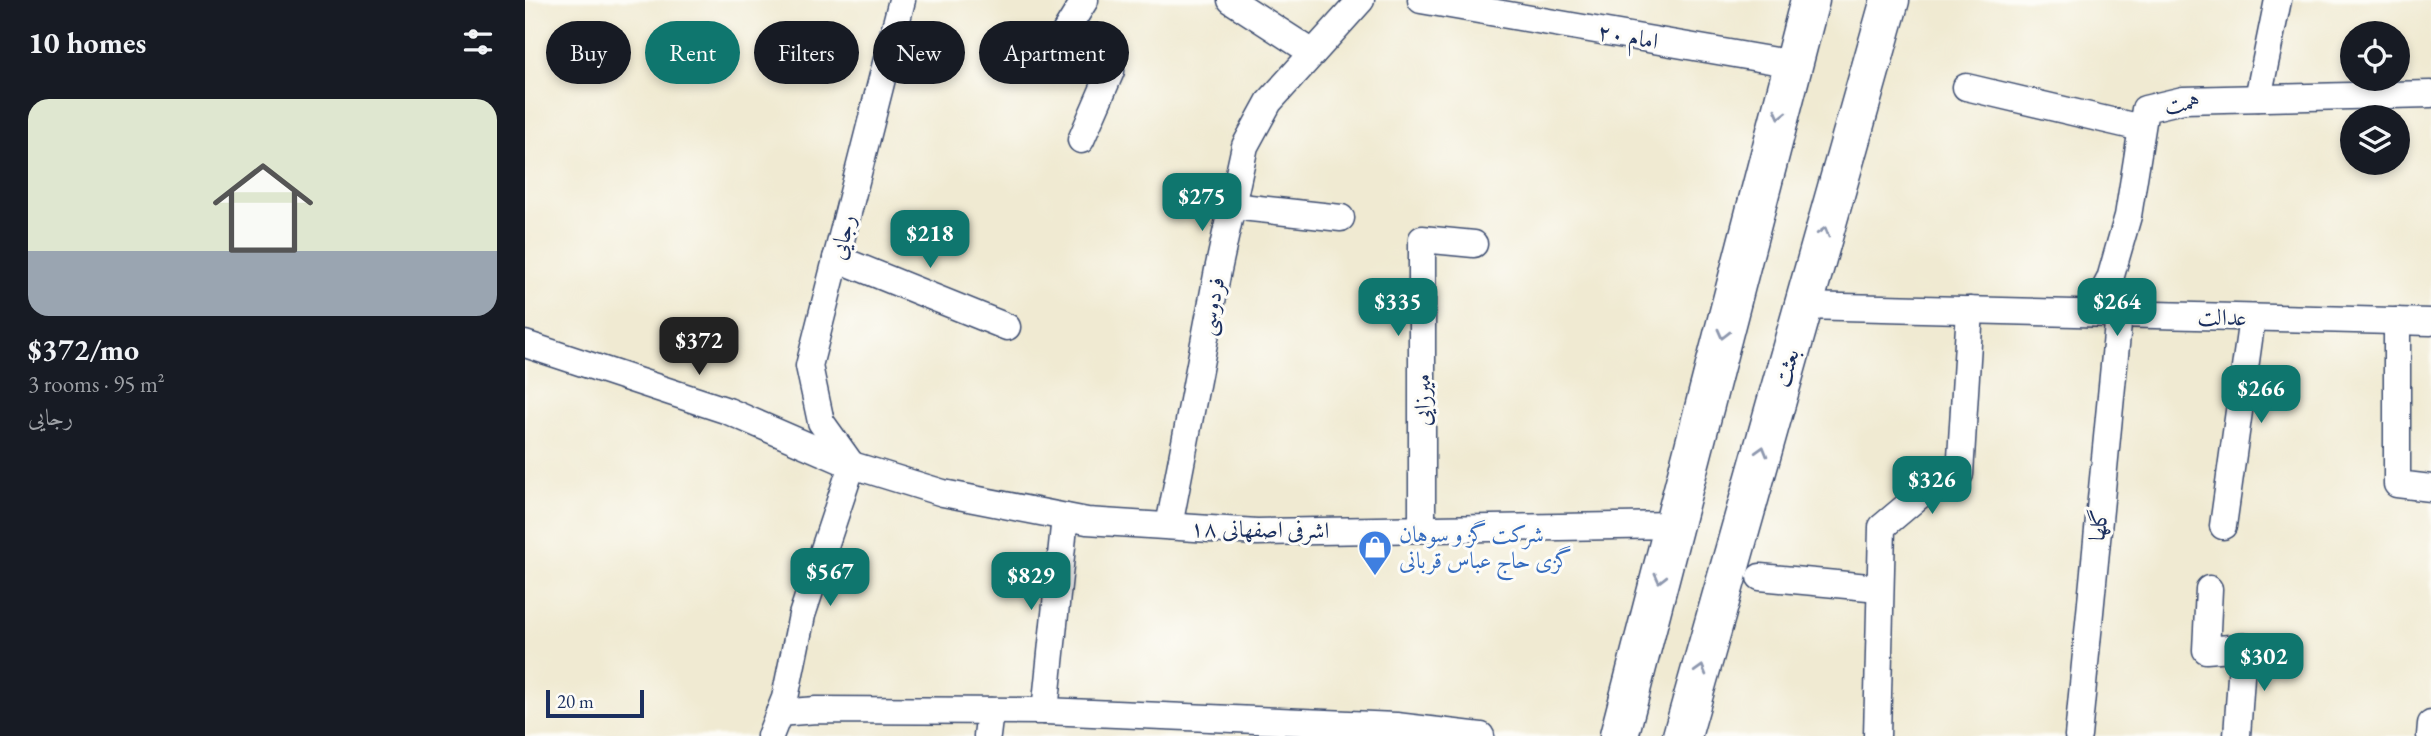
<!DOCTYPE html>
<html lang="en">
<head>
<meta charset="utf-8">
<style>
  body { margin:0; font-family:"EB Garamond",Amiri,serif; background:#242831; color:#f1f3f6; height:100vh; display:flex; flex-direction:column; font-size:26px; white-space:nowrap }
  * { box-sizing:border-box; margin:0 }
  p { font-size:23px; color:#9ea1a6 }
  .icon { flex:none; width:38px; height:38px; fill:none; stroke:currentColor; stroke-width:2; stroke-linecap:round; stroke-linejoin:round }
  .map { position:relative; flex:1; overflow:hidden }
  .drawer { display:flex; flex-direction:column; background:#171b24; width:525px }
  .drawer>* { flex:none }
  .hud { position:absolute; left:21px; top:21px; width:665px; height:63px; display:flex; gap:14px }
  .buttons { position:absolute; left:1815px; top:21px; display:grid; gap:14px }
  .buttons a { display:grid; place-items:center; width:70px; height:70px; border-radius:50%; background:#171b24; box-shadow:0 4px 10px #0003; font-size:35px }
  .scale { position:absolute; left:21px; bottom:18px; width:98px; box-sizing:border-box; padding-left:7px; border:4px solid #1b2f5e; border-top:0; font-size:19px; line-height:24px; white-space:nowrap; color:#1b2f5e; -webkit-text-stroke:5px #fdfcf7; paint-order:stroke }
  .price { position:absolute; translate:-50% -60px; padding:0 16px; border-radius:14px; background:#0f766e; color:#fff; font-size:23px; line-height:46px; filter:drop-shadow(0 2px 4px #0008) }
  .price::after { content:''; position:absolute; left:50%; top:42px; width:21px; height:16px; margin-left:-10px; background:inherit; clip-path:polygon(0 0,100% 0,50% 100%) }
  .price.on { background:#222; color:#fff }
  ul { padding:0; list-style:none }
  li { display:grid; align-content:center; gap:14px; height:371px; padding:0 28px }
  li span { display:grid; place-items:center; height:217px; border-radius:21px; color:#555 }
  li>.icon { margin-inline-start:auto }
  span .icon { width:126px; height:126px; fill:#fffc; stroke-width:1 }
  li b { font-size:30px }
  h2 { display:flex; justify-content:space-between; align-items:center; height:84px; padding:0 28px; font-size:30px }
  .chip { padding:0 24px; border-radius:32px; background:#171b24; box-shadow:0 4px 10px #0003; font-size:24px; line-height:63px }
  .chip.on { background:#0f766e; color:#fff }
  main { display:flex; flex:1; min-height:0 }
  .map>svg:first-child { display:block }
</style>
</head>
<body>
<main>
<section class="drawer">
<h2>10 homes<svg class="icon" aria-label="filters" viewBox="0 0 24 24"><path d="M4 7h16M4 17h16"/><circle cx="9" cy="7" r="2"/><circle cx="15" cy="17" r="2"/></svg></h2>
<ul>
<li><span style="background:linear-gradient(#dfe7d0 70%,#9aa5b1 0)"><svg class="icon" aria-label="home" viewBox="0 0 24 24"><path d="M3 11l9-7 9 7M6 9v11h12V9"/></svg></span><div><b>$372/mo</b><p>3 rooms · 95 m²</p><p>رجایی</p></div></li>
</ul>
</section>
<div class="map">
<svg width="1906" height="736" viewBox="0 0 1906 736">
  <rect width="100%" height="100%" fill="#fdfcf7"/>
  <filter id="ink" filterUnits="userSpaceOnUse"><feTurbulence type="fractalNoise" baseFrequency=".0143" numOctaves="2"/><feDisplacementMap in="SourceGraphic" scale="14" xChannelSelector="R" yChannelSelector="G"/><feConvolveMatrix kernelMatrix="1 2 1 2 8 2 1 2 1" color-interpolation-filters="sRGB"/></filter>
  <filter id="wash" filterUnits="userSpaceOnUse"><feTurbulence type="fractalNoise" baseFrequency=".00686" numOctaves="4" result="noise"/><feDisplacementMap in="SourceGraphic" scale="28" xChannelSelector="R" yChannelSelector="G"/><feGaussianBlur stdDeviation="1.57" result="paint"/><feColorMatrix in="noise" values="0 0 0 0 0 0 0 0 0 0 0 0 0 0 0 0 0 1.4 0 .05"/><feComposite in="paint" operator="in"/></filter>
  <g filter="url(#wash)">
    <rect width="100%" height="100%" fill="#f0ead2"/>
  </g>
  <g filter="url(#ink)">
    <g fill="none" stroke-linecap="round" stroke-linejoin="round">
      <g stroke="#3b4b6f" stroke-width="29">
        <g id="street">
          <polyline points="706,0 788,53"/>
          <polyline points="896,0 1268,64"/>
          <polyline points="1441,87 1616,128"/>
          <polyline points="1733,98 1753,0"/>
          <polyline points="556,140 586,71 534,42 560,0"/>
          <polyline points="707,206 816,218"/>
          <polyline points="311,258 482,327"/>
          <polyline points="1278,306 1906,322"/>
          <polyline points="1567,313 1585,279 1603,216 1620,109 1658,100 1906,94"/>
          <polyline points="1872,321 1872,484 1906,488"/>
          <polyline points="0,344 203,411 327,465 418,493 562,521 732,532 1149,525"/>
          <polyline points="326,464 296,422 284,366 377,0"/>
          <polyline points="644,526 693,270 720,146 744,102 836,0"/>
          <polyline points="1698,526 1727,318"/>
          <polyline points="897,529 897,239 949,244"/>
          <polyline points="1235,577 1354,588"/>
          <polyline points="1684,589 1681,650 1718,647 1760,650"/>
          <polyline points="520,711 540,517"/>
          <polyline points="254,713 291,710 520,711 871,726 956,736"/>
          <polyline points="245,736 260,698 277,615 327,465"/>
          <polyline points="462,736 465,711"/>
          <polyline points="1352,736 1357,527 1401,490 1435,474 1445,310"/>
          <polyline points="1553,736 1594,314"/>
          <polyline points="1712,736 1718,647"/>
          <polyline points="1905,736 1906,724"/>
        </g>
      </g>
      <g stroke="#3b4b6f" stroke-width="41">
        <g id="primary">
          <polyline points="1094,736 1285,0"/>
          <polyline points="1157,736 1365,0"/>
        </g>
      </g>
      <use href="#street" stroke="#fff" stroke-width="26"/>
      <use href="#primary" stroke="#fff" stroke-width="38"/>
    </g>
    <defs><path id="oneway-chevron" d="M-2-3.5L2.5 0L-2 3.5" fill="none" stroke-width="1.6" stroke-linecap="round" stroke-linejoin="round" transform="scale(1.75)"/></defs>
    <g stroke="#8d97ae">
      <use href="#oneway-chevron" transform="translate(1255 114) rotate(104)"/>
      <use href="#oneway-chevron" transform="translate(1299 232) rotate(-74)"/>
      <use href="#oneway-chevron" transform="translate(1198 334) rotate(104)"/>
      <use href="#oneway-chevron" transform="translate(1237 451) rotate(-74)"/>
      <use href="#oneway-chevron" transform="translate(1135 578) rotate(104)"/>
      <use href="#oneway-chevron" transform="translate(1176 670) rotate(-74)"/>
    </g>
  </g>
  <defs>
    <g id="shop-pin" transform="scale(1.75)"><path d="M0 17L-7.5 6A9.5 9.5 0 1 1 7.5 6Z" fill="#3f7fe0" stroke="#fdfcf7"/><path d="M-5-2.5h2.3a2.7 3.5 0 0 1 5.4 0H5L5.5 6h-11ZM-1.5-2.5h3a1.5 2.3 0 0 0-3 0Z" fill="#fff"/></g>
  </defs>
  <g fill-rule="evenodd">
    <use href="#shop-pin" x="850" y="547"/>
  </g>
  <g text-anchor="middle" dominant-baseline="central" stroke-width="6" stroke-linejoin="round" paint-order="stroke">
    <g font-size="23" fill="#1b2f5e" stroke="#fdfcf7">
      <text transform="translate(1103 36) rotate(10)">امام ۲۰</text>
      <text transform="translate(1657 103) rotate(-8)">همت</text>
      <text transform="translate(317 237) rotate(-76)">رجایی</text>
      <text transform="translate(686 306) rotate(-79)">فردوسی</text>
      <text transform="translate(1697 317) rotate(1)">عدالت</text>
      <text transform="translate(1261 368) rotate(-74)">بعثت</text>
      <text transform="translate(897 400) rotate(-90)">میرزایی</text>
      <text transform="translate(1573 525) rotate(-84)">گلها</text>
      <text transform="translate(735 529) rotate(1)">اشرفی اصفهانی ۱۸</text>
    </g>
    <g font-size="23" fill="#366cbe" stroke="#fdfcf7" text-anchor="start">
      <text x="874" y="534">شرکت گز و سوهان<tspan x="874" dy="26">گزی حاج عباس قربانی</tspan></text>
    </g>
  </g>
</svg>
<div class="buttons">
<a><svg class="icon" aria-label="locate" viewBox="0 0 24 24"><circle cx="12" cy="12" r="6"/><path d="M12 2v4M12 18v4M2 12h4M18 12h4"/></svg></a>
<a><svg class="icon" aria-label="layers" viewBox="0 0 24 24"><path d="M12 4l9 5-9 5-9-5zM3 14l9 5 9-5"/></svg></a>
</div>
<div class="scale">20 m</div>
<b class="price" style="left:677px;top:233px">$275</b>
<b class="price" style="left:405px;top:270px">$218</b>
<b class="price" style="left:873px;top:338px">$335</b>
<b class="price" style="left:1592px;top:338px">$264</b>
<b class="price on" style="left:174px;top:377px">$372</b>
<b class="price" style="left:1736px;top:425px">$266</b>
<b class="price" style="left:1407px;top:516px">$326</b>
<b class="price" style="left:305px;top:608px">$567</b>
<b class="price" style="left:506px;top:612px">$829</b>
<b class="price" style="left:1739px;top:693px">$302</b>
<div class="hud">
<a class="chip">Buy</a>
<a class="chip on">Rent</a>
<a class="chip">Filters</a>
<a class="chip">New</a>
<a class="chip">Apartment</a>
</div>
</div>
</main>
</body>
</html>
